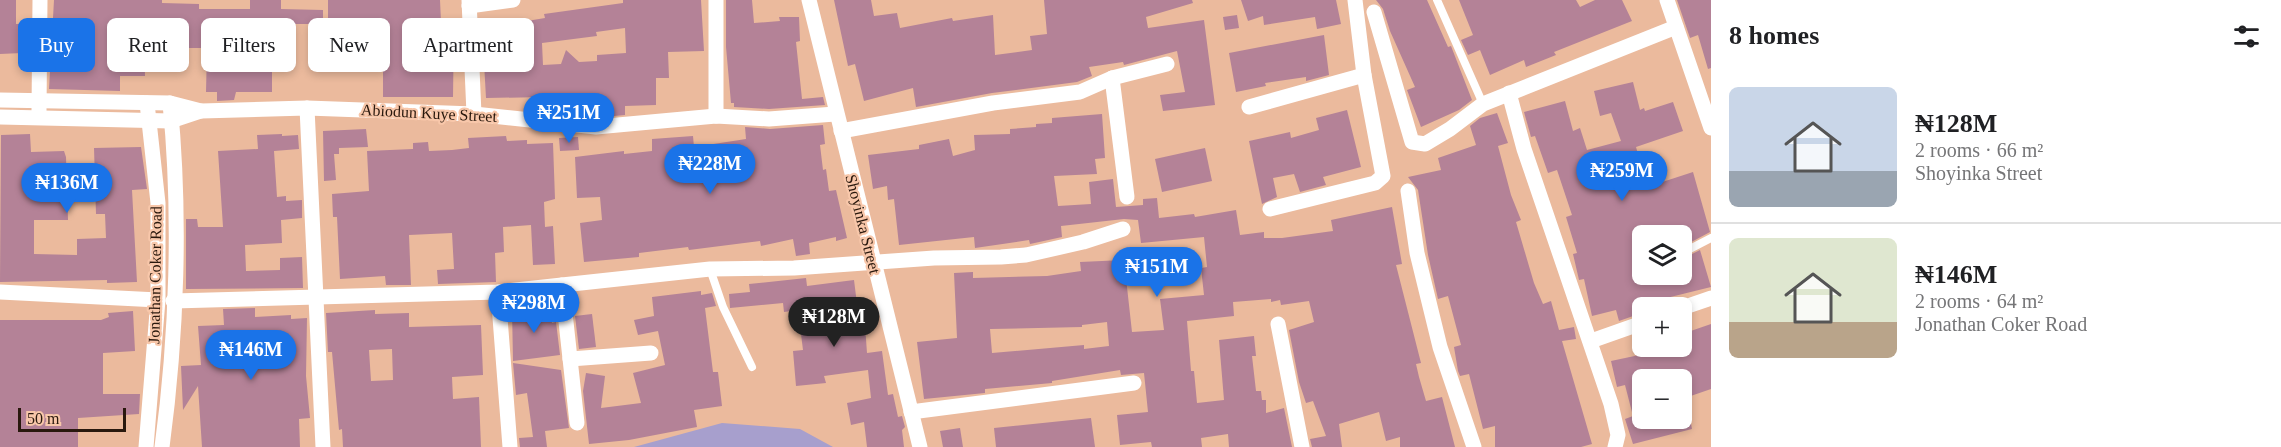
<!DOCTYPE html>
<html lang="en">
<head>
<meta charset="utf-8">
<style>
  body { margin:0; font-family:"Times New Roman",serif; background:#f2f2f2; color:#202124; height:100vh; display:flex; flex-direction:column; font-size:22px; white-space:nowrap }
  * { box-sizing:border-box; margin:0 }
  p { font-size:20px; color:#757577 }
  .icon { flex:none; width:33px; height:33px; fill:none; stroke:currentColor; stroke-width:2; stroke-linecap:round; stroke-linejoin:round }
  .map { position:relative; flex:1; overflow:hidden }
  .sheet { display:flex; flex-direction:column; background:#fff; width:570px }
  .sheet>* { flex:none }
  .guide { position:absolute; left:18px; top:18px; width:570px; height:54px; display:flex; gap:12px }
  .fabs { position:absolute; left:1632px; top:225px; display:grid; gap:12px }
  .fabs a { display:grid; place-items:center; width:60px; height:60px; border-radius:9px; background:#fff; box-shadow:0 3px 9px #0003; font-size:30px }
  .scale { position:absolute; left:18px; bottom:15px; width:108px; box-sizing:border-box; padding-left:6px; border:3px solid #29180d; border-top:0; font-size:16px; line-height:21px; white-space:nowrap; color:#29180d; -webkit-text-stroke:4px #f8c7aa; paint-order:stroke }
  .price { position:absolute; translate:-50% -51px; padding:0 14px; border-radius:21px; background:#1a73e8; color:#fff; font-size:20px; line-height:39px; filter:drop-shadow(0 2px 3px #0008) }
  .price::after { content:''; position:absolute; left:50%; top:36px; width:18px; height:14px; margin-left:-9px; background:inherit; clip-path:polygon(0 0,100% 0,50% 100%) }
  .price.on { background:#222; color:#fff }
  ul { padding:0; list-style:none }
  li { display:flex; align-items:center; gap:18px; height:150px; padding:0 18px }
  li+li { border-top:2px solid #e0e0e0 }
  li span { display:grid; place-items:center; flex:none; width:168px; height:120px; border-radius:9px; color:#555 }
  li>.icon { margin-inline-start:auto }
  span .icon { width:72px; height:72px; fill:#fffc; stroke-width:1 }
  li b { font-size:26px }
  h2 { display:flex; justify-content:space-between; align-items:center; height:72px; padding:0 18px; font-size:26px }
  .tag { padding:0 21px; border-radius:9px; background:#fff; box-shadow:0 3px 9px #0003; font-size:21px; line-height:54px }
  .tag.on { background:#1a73e8; color:#fff }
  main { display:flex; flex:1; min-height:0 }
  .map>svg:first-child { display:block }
</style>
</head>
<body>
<main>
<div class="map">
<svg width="1711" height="447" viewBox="0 0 1711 447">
  <rect width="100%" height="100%" fill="#ebba9d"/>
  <polygon fill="#a79fcd" points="722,423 800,429 833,447 634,447"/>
  <g fill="#b48297" fill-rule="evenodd">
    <polygon points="0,0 16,0 16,24 21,24 22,53 0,54"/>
    <polygon points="54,0 162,0 162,3 199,4 199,9 250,9 250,0 281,0 281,9 323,10 323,24 283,24 283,45 272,45 272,92 236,92 234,100 217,101 217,92 206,92 207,48 169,48 169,42 144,42 145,76 120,76 120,91 49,89"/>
    <polygon points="328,0 440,0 441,22 454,22 453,97 383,97 383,51 346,51 347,20 328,20"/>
    <path d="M623,0H701L704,51L668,52L669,78H656V105L625,106V115L603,117L602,99L546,103V97L486,98L482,27L509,26V24L545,18L544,14L623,3ZM625,28L626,53L597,55V61L579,62L566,50L561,64L543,65L542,43L597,36L596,32Z"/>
    <polygon points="726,0 752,0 754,23 780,21 779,17 799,17 800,41 796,42 802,99 823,97 825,105 769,109 734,107 734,103 731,103 726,47"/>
    <polygon points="834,0 871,0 874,16 897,13 900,28 952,18 953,21 993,15 995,55 1032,50 1030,36 1047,34 1044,0 1192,0 1193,3 1146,17 1148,28 1204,20 1215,105 1163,111 1160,95 1185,92 1177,51 1124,65 1123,62 1089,67 1092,76 1077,82 992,93 916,107 913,88 864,101 855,64 848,66"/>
    <polygon points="1241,0 1336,0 1341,24 1317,29 1315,17 1264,25 1263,16 1248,21"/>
    <polygon points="1376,0 1427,0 1448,47 1451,46 1472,100 1459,110 1421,127 1407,90 1415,87 1390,31 1383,9"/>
    <polygon points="1459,0 1576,0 1580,7 1595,0 1622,0 1632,21 1554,52 1556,55 1526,67 1524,60 1490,75 1480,50 1468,55 1461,40 1473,35"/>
    <polygon points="1677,0 1711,0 1711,68 1708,69 1698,35 1690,38"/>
    <polygon points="1237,15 1239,28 1225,30 1223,17"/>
    <polygon points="1324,35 1329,75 1306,81 1306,77 1265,83 1266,86 1236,92 1229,53"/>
    <polygon points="1633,82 1640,110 1644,108 1645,111 1673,102 1683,131 1636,147 1647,187 1693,172 1710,232 1682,247 1682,236 1634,236 1642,274 1682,274 1682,259 1700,250 1711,287 1634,306 1636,315 1619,321 1616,310 1592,316 1584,279 1579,280 1573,254 1577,253 1566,217 1572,215 1557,170 1548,173 1535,136 1531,137 1524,112 1565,101 1573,131 1580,128 1587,150 1621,141 1611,113 1600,116 1594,91"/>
    <polygon points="1347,110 1361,167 1323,177 1326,185 1300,192 1294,174 1273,178 1277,197 1262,204 1249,141 1290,132 1291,138 1319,130 1316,118"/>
    <polygon points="1497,113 1508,143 1498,146 1511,195 1521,220 1516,222 1534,283 1543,304 1551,301 1559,330 1574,327 1576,339 1562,341 1592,444 1581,447 1495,447 1495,426 1483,429 1469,374 1460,376 1458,371 1454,347 1461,345 1448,296 1438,299 1428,255 1418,190 1408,177 1441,170 1438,158 1476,145 1470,126 1480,118"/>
    <path d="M1102,114L1105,158L1095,159L1097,174L1054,176L1058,206L1091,204L1089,182L1113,179L1116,207L1143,205V199L1157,198L1159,218L1194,214L1195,217L1236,210L1240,235L1264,232V238H1282L1333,231L1331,220L1392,207L1402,264L1396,265L1421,363L1416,364L1419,377L1426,401L1442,397L1455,447H1400V437L1386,441L1379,412L1339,424L1342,447H1312L1310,439L1326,436L1313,401L1306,403L1299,382L1289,330L1314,322L1309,301L1281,305L1280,300L1271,302V299L1233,302L1234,316L1187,321L1191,371H1194L1197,403L1224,400L1219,340L1254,336L1256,356H1252L1256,391H1261L1262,400H1266V413L1284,408L1292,447H1229L1228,434L1201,438L1202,447H1152L1151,442L1120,445L1117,415L1148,412L1144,373L1121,375L1120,370L1052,381V383L985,389V393L924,399L917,342L957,338L954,273L973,272V278L1047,276L1081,271L1080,262L1124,260L1132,332L1164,330L1160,299L1204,295L1201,268L1207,267L1204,237L1141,243L1138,220L1124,219L1061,226L1062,237L1030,244L1029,240L975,248L974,237L899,245L894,199L888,200L887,186L873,189L868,155L919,149V145L949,139L953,156L975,150L974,135L1010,134V129L1036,127V124L1052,123V118ZM1107,322L1109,346L1084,349V345L992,353L990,329L1082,327V325Z"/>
    <polygon points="823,125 825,144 820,145 823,170 826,169 829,191 836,190 847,238 836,241 836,237 809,243 810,254 796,256 793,239 761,246 760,241 689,250 688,247 639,253 639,257 584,262 580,223 602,220 600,197 577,198 575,157 624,151 624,154 652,151 652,139 693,136 694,147 746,139 745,127 770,129"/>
    <polygon points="366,129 368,147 339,148 339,154 334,154 336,180 324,181 323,131"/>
    <polygon points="30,134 31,152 64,151 66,157 68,220 34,220 34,254 77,255 77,239 106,238 105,214 96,214 94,148 141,147 147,189 132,190 137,282 107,283 107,280 0,282 1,135"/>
    <polygon points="282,134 282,136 298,135 299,149 274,151 277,197 286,196 286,201 302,200 302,218 281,220 282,243 245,245 246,271 280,270 280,258 302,257 303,288 186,289 186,219 197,219 198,227 223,227 218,151 258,149 257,135"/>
    <polygon points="506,136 507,141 527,140 527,144 553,143 555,199 544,202 545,227 553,226 555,264 533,265 531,225 503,227 504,252 495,253 496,282 438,284 437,270 454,269 452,233 409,235 411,285 386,285 385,276 340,279 337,217 333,217 332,194 369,191 367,151 413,149 413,143 428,142 429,151 452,150 469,148 468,138"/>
    <polygon points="578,137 579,150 560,151 559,138"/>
    <polygon points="1205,148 1212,181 1162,192 1155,159"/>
    <polygon points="806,278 807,286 854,280 858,312 864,311 867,353 882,351 888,395 893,394 898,417 902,416 905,427 902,430 904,447 867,447 864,422 851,425 847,403 871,398 868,370 824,376 826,383 796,386 793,351 803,350 798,310 784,312 783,303 730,308 729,294 750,292 749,284"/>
    <polygon points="701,291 701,295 712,293 716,306 705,308 713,372 718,372 722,406 694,410 697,427 629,440 589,444 583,391 586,373 605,376 601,408 641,403 633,373 665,365 658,331 638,335 634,320 654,316 652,297"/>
    <polygon points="549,304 552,323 556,322 560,355 513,361 512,310"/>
    <polygon points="255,308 255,317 291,315 291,319 307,318 306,376 310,418 299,419 300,447 202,447 198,386 183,410 181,366 201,365 198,326 224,325 223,309"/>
    <path d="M375,310V314L409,313V327L481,325L483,375L452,377L453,399L479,397L481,447H343L342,429L339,430L332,352H328L326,313ZM392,349L393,380L371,381L369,350Z"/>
    <polygon points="133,311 135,351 103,353 103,394 140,394 139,414 78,418 78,447 0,447 0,320 101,320 109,317 108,313"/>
    <polygon points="592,314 596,347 579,349 575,316"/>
    <polygon points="1711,324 1711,389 1682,399 1682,380 1642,380 1642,418 1690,418 1692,429 1633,444 1625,419 1633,416 1625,385 1617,387 1611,361 1644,354 1643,351 1682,346 1682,334"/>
    <polygon points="513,363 561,370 569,428 545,431 547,447 520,447 519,438 533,437 527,393 516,395"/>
    <polygon points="1091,418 1095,447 996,447 994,428"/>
    <polygon points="960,428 963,447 943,447 940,431"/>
  </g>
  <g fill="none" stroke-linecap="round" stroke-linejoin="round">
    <g stroke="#fff" stroke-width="8">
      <polyline points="1437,0 1483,104"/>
      <polyline points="1682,253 1711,238"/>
      <polyline points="710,269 723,307 752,367"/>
    </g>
    <g stroke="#fff" stroke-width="15">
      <polyline points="469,0 474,114"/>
      <polyline points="716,0 716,116"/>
      <polyline points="809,0 920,447"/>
      <polyline points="1667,0 1711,128"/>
      <polyline points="469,6 513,0"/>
      <polyline points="1374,12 1412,142 1425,144 1450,129 1483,104 1676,27"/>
      <polyline points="1112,78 1127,197"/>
      <polyline points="1509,93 1524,149 1611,404 1618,435 1615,447"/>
      <polyline points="0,100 170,103 201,111 307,108 474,114 596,127 716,116 769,119 835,114"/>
      <polyline points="1249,107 1364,75"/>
      <polyline points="307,108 323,447"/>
      <polyline points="39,111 40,0"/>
      <polyline points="0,117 171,121 201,111"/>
      <polyline points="841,131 993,103 1080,92 1112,78 1167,64"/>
      <polyline points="1408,191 1417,253 1440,347 1474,447"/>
      <polyline points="1270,209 1375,183 1383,176 1364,75 1355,0"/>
      <polyline points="562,285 577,423"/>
      <polyline points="0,292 158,300"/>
      <polyline points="498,292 510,447"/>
      <polyline points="173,301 498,292 710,269 794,268 934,258 1001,257 1026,255 1083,242 1123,229"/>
      <polyline points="1682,308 1711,298"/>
      <polyline points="1278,324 1302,447"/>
      <polyline points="1591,341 1642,323"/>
      <polyline points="570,359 651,353"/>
      <polyline points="911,412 1134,383"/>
      <polyline points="146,447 158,300 158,203 147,103"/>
      <path d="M162,447C177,336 181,215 170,103"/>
    </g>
  </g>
  <g text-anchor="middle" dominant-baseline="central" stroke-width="4.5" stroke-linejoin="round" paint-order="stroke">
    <g font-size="16" fill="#29180d" stroke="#f8c7aa">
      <text transform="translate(429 113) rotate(3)">Abiodun Kuye Street</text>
      <text transform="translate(863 224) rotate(76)">Shoyinka Street</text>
      <text transform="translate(155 275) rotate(-89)">Jonathan Coker Road</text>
    </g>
  </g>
</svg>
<div class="fabs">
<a><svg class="icon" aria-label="layers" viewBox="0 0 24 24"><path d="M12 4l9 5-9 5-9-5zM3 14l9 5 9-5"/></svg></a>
<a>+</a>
<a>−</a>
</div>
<div class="scale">50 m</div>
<b class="price" style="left:569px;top:144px">₦251M</b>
<b class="price" style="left:710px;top:195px">₦228M</b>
<b class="price" style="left:1622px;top:202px">₦259M</b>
<b class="price" style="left:67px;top:214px">₦136M</b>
<b class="price" style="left:1157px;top:298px">₦151M</b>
<b class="price" style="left:534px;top:334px">₦298M</b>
<b class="price on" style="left:834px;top:348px">₦128M</b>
<b class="price" style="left:251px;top:381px">₦146M</b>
<div class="guide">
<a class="tag on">Buy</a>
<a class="tag">Rent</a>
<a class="tag">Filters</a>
<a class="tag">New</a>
<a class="tag">Apartment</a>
</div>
</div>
<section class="sheet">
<h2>8 homes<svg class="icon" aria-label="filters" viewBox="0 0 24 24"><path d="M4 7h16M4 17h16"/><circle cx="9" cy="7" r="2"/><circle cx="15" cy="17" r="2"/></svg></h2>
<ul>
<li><span style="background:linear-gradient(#c9d6e8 70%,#9aa5b1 0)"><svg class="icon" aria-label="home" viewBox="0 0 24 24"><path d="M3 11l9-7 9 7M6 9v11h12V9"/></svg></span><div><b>₦128M</b><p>2 rooms · 66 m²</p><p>Shoyinka Street</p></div></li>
<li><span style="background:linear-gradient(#dfe7d0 70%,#b9a48a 0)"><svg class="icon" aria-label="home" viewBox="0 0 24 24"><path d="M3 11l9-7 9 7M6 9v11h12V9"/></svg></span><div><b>₦146M</b><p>2 rooms · 64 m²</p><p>Jonathan Coker Road</p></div></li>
</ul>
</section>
</main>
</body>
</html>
